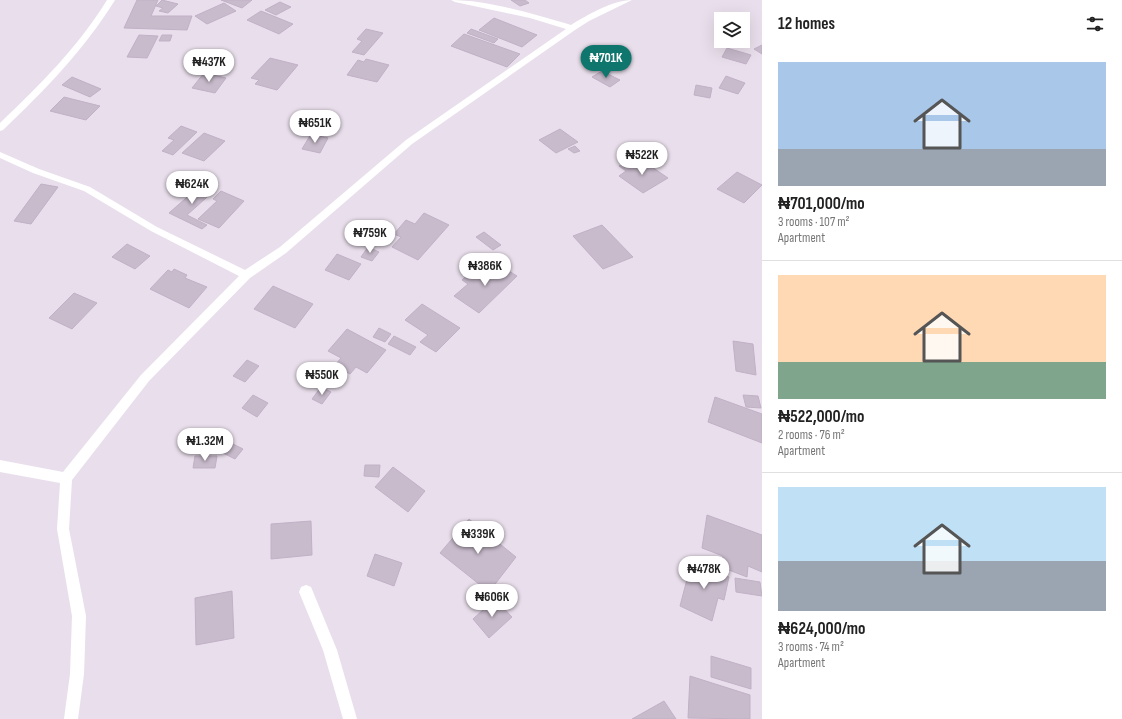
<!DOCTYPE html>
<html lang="en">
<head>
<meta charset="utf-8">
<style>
  body { margin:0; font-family:"Sofia Sans Condensed",sans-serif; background:#f2f2f2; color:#222; height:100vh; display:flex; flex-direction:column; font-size:15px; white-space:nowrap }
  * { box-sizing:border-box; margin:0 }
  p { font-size:13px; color:#767676 }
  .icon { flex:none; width:22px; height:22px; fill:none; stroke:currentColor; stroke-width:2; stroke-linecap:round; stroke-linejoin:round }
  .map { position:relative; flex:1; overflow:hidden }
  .panel { display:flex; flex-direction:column; background:#fff; width:360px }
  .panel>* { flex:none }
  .tools { position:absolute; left:714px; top:12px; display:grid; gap:8px }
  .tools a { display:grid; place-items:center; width:36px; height:36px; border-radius:0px; background:#fff; box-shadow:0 4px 16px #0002; font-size:20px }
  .price { position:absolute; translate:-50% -34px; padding:0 9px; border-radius:14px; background:#fff; color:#222; font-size:13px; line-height:26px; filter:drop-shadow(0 1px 2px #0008) }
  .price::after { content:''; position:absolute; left:50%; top:24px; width:12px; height:9px; margin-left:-6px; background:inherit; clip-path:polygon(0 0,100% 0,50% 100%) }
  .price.active { background:#0f766e; color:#fff }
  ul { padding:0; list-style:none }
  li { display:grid; align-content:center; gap:8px; height:212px; padding:0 16px }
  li+li { border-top:1px solid #e0e0e0 }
  li span { display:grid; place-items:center; height:124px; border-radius:0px; color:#555 }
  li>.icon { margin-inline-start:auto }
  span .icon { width:72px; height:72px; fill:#fffc; stroke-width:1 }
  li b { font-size:17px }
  h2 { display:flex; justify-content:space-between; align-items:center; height:48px; padding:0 16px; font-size:17px }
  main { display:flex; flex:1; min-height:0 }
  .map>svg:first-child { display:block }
</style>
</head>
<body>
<main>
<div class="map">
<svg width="762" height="719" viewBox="0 0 762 719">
  <rect width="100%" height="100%" fill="#e9dfec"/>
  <g fill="#c8bbcc" stroke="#c1b1c6">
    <polygon points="137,0 158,0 151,16 192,16 187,30 124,28"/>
    <polygon points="162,0 178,4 168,13 159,11 163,8 156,6"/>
    <polygon points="221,0 252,0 242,8"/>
    <polygon points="511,0 525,0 529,3 520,6"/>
    <polygon points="280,2 291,7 276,15 265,10"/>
    <polygon points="224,3 236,11 207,24 195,16"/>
    <polygon points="261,11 293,24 279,34 247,20"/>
    <polygon points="494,18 537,35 522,47 479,30"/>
    <polygon points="366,29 383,33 364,55 352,52 362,41 357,39"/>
    <polygon points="471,29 498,39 494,43 467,33"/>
    <polygon points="464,34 520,54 507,67 451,46"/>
    <polygon points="139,35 158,36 147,58 127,57"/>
    <polygon points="162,35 172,35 170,41 159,41"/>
    <polygon points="762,45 762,54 754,49"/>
    <polygon points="727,48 751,55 746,64 722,57"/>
    <polygon points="270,58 298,65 277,90 255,84 259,80 251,78"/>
    <polygon points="366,59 389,65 377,82 347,75 358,60 364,62"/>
    <polygon points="212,64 221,66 216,73 207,72"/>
    <polygon points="602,71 620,80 610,87 592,77"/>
    <polygon points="204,73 226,78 215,93 192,88"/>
    <polygon points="726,76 745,83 738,94 719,88"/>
    <polygon points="72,77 101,89 90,97 62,85"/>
    <polygon points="696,85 712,88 710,98 694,95"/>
    <polygon points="64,97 100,106 86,120 50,111"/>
    <polygon points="181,126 197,132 173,155 162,151 174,140 168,138"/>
    <polygon points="560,129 578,142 556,153 539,140"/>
    <polygon points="204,133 225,141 204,161 182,153"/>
    <polygon points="311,134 328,138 320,153 302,149"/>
    <polygon points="575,146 580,151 574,153 568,149"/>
    <polygon points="628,160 638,167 646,163 668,178 643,193 619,176 626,171 619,166"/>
    <polygon points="737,172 762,185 744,203 717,189"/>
    <polygon points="41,184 58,187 31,224 14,221"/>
    <polygon points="202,184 215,190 187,215 207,225 202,229 169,213"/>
    <polygon points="221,191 244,201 219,228 198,219 217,201 213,199"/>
    <polygon points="424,213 449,225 418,260 392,247 401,237 394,234 406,220 415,224"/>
    <polygon points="602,225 633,257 603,269 573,236"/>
    <polygon points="484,232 501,245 493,250 476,237"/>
    <polygon points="127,244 150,256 135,269 112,257"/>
    <polygon points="368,247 379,252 372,261 361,257"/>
    <polygon points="337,254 361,264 349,280 325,270"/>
    <polygon points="494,262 517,276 479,313 454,296 468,284 462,280 473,270 481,275"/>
    <polygon points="174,269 187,275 185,278 207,287 189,308 150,289 168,270 172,272"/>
    <polygon points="273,286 313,304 295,328 254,309"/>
    <polygon points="74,293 97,303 72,329 49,318"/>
    <polygon points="422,304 460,328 436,352 420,342 428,335 405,320"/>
    <polygon points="379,328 391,334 385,342 373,337"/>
    <polygon points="347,329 386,350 367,373 356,367 350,374 335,365 341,358 328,351"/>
    <polygon points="394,336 416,347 410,355 388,344"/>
    <polygon points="733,341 753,344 756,375 736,371"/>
    <polygon points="247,360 259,366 245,382 233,376"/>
    <polygon points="321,387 331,392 322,404 312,399"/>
    <polygon points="253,395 268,403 257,417 242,408"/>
    <polygon points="743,395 758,396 761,408 746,407"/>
    <polygon points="715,397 762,414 762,443 708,422"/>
    <polygon points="225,440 243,449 235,459 217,450"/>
    <polygon points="195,456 217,456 215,468 193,468"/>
    <polygon points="365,465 380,465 379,477 364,476"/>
    <polygon points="393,467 425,491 408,512 375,487"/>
    <polygon points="707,515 762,535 762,572 748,566 747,577 721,567 723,556 702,548"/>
    <polygon points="469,519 516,557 489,592 440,553"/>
    <polygon points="311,521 312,555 271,559 271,524"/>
    <polygon points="375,554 402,563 394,586 367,576"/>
    <polygon points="692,560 729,577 724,600 718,598 712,621 680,606"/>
    <polygon points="735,578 760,582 762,596 736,592"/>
    <polygon points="232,591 234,638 196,645 195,598"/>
    <polygon points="495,599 512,617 489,638 473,619"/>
    <polygon points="711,656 751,668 751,689 711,677"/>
    <polygon points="690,676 750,695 750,719 688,718"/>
    <polygon points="664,701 676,719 632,719"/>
  </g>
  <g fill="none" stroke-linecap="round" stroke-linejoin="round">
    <g fill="#fff" fill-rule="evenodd">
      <path d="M107,0H115C84,50 45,90 3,130L0,131V123C40,85 78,47 107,0Z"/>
      <path d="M451,0C488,0 536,15 571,25C587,15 613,0 632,0L589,21L575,30L412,144L286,253L250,278L149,381L72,480L69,529L86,616L84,674L78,719H64L70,674L72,616L57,529L60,483L0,472V460L63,472L141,375L239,276L151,231L84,191L33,173L0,158V152L39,169L90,187L157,227L245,270L280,247L406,140L566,29L530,18L455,2Z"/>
      <polygon points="306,585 311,587 337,650 357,719 343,719 323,650 299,592 301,587"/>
    </g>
  </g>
</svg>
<div class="tools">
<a><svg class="icon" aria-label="layers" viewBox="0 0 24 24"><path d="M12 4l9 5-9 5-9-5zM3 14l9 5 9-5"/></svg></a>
</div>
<b class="price active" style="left:606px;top:79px">₦701K</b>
<b class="price" style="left:209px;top:83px">₦437K</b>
<b class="price" style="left:315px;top:144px">₦651K</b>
<b class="price" style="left:642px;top:176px">₦522K</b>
<b class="price" style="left:192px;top:205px">₦624K</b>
<b class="price" style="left:370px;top:254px">₦759K</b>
<b class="price" style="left:485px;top:287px">₦386K</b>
<b class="price" style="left:322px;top:396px">₦550K</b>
<b class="price" style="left:205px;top:462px">₦1.32M</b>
<b class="price" style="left:478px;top:555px">₦339K</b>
<b class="price" style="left:704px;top:590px">₦478K</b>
<b class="price" style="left:492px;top:618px">₦606K</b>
</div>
<section class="panel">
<h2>12 homes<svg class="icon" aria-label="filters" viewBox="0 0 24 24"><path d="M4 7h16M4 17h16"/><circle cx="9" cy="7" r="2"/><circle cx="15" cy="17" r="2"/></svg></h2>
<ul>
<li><span style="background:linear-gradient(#a9c7e8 70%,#9aa5b1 0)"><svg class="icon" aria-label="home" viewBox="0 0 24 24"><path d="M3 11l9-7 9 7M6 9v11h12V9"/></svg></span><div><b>₦701,000/mo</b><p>3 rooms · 107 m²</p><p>Apartment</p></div></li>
<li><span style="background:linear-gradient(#ffd9b3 70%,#7fa58c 0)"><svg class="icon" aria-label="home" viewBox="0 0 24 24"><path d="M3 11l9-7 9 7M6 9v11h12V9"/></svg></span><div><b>₦522,000/mo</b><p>2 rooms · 76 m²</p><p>Apartment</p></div></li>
<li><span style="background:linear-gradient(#bfe0f5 60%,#9aa5b1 0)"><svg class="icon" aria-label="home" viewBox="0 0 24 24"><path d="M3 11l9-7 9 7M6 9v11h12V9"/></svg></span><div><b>₦624,000/mo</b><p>3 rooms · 74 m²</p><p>Apartment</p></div></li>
</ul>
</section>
</main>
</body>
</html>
